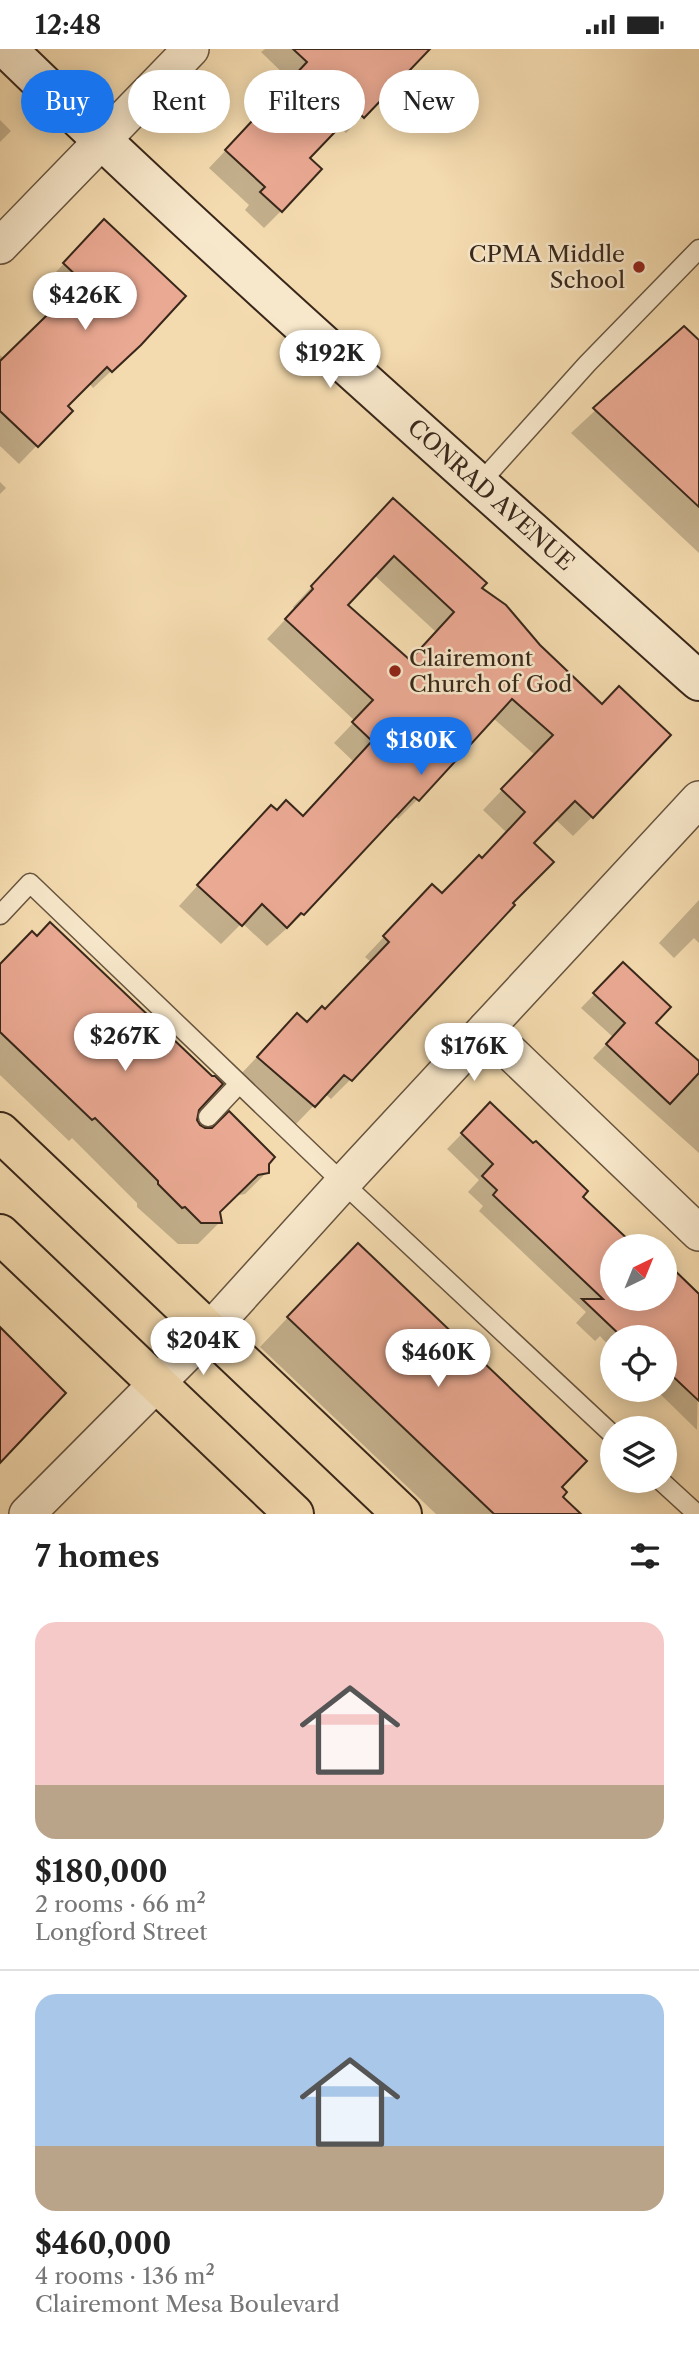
<!DOCTYPE html>
<html lang="en">
<head>
<meta charset="utf-8">
<style>
  body { margin:0; font-family:"Libre Caslon Text",serif; background:#f2f2f2; color:#222; height:100vh; display:flex; flex-direction:column; font-size:26px; white-space:nowrap }
  * { box-sizing:border-box; margin:0 }
  p { font-size:23px; color:#767676 }
  .icon { flex:none; width:38px; height:38px; fill:none; stroke:currentColor; stroke-width:2; stroke-linecap:round; stroke-linejoin:round }
  .map { position:relative; height:1465px; overflow:hidden }
  .side { display:flex; flex-direction:column; background:#fff; flex:1 }
  .side>* { flex:none }
  .banner { position:absolute; left:21px; top:21px; width:658px; height:63px; display:flex; gap:14px }
  .needle { width:46px; rotate:43deg }
  .tools { position:absolute; left:600px; top:1185px; display:grid; gap:14px }
  .tools a { display:grid; place-items:center; width:77px; height:77px; border-radius:50%; background:#fff; box-shadow:0 4px 18px #0003; font-size:35px }
  .price { position:absolute; translate:-50% -60px; padding:0 16px; border-radius:24px; background:#fff; color:#222; font-size:23px; line-height:46px; filter:drop-shadow(0 2px 4px #0008) }
  .price::after { content:''; position:absolute; left:50%; top:42px; width:21px; height:16px; margin-left:-10px; background:inherit; clip-path:polygon(0 0,100% 0,50% 100%) }
  .price.active { background:#1a73e8; color:#fff }
  ul { padding:0; list-style:none }
  li { display:grid; align-content:center; gap:14px; height:371px; padding:0 35px }
  li+li { border-top:2px solid #e0e0e0 }
  li span { display:grid; place-items:center; height:217px; border-radius:21px; color:#555 }
  li>.icon { margin-inline-start:auto }
  span .icon { width:126px; height:126px; fill:#fffc; stroke-width:1 }
  li b { font-size:30px }
  h2 { display:flex; justify-content:space-between; align-items:center; height:84px; padding:0 35px; font-size:30px }
  .pill { padding:0 24px; border-radius:32px; background:#fff; box-shadow:0 4px 18px #0003; font-size:24px; line-height:63px }
  .pill.active { background:#1a73e8; color:#fff }
  .status { display:flex; justify-content:space-between; align-items:center; height:49px; padding:0 35px; background:#fff; direction:ltr }
  .status svg { height:19px; fill:currentColor }
  .map>svg:first-child { display:block }
</style>
</head>
<body>
<div class="status"><b>12:48</b><svg viewBox="0 0 49 12"><path d="M0 12V9h3v3zM5 12V6h3v6zM10 12V3h3v9zM15 12V0h3v12zM26 1h20v11H26zM47 4h2v5h-2z"/></svg></div>
<div class="map">
<svg width="699" height="1465" viewBox="0 0 699 1465">
  <rect width="100%" height="100%" fill="#f4dbaf"/>
  <filter id="stains"><feTurbulence type="fractalNoise" baseFrequency=".00286" numOctaves="4"/><feColorMatrix values="0 0 0 0 .2 0 0 0 0 .09 0 0 0 0 .02 0 0 0 .5 -.17"/></filter>
  <radialGradient id="worn" r=".72"><stop offset=".6" stop-color="#630" stop-opacity="0"/><stop offset="1" stop-color="#630" stop-opacity=".3"/></radialGradient>
  <g fill="#0003" fill-rule="evenodd">
    <polygon points="265,0 431,0 405,26 404,25 346,84 338,77 308,109 281,162 264,179 245,161 249,156 209,119 291,32 261,3"/>
    <polygon points="0,71 11,82 0,93"/>
    <polygon points="86,190 121,313 93,339 89,334 65,357 70,362 19,415 0,397 0,306 4,310 65,250 47,233"/>
    <polygon points="684,279 699,293 699,504 571,384"/>
    <polygon points="0,433 6,439 0,445"/>
    <path d="M374,471L505,557L592,768L573,787L555,770L532,794L551,813L350,1031L331,1050L325,1045L294,1077L238,1028L278,986L307,975L324,962L371,913L365,908L413,857L441,846L482,811L507,784L483,761L535,706L493,669L417,751L398,770L395,767L303,865L267,897L242,874L221,895L179,857L252,777L276,763L303,769L354,713L334,694L355,672L267,590L295,560L293,558ZM374,526L436,583L409,612L346,556Z"/>
    <polygon points="699,851 699,894 694,889 674,909 659,894"/>
    <polygon points="624,915 654,974 696,1012 699,1009 699,1104 593,1009 613,988 581,959"/>
    <polygon points="0,916 198,1060 195,1071 198,1077 268,1114 267,1123 245,1145 234,1147 218,1163 220,1173 198,1195 178,1195 137,1158 137,1154 72,1089 69,1092 0,1026"/>
    <polygon points="490,1056 580,1148 633,1197 612,1197 612,1250 665,1250 665,1215 699,1249 697,1381 655,1340 665,1340 665,1288 612,1288 612,1300 600,1287 595,1292 576,1274 586,1263 479,1162 483,1157 468,1143 479,1131 447,1100"/>
    <polygon points="329,1225 560,1439 560,1448 578,1465 436,1465 260,1298"/>
  </g>
  <g fill="#eaa993" stroke="#38271a" stroke-width="2" fill-rule="evenodd">
    <polygon points="293,0 430,0 364,69 356,61 310,109 322,120 282,163 260,143 265,138 225,101 307,13"/>
    <polygon points="104,170 186,247 141,296 112,323 107,318 68,357 73,362 38,398 0,362 0,312 82,232 63,214"/>
    <polygon points="684,277 699,291 699,458 593,359"/>
    <path d="M393,449L487,534L482,539L506,556L540,596L602,655L619,637L671,686L593,769L575,752L534,794L554,813L513,854L515,856L352,1032L344,1026L315,1058L257,1008L297,964L307,973L322,957L325,960L389,893L383,887L432,835L442,844L479,806L482,809L525,763L501,740L553,686L512,650L419,752L414,748L304,866L301,864L287,879L262,855L242,877L197,836L271,756L277,761L286,751L303,767L372,692L352,673L373,651L285,570L313,540L311,537ZM394,507L454,563L410,611L348,556Z"/>
    <polygon points="50,873 212,1027 215,1027 223,1035 199,1061 197,1071 200,1076 205,1079 212,1079 229,1062 275,1108 269,1115 269,1124 258,1126 220,1163 222,1174 201,1174 185,1158 182,1159 158,1135 158,1132 95,1069 92,1071 0,983 0,915 32,882 37,887"/>
    <polygon points="623,913 671,958 656,974 699,1012 699,1024 670,1055 606,995 625,974 593,944"/>
    <polygon points="490,1053 533,1094 536,1092 588,1142 583,1148 635,1197 612,1197 612,1250 665,1250 665,1212 699,1245 699,1352 665,1320 665,1288 622,1288 582,1250 603,1250 493,1146 497,1141 482,1127 493,1115 461,1084"/>
    <polygon points="358,1194 587,1412 562,1438 567,1443 563,1448 581,1465 494,1465 287,1268"/>
    <polygon points="0,1278 66,1344 0,1414"/>
  </g>
  <g fill="none" stroke-linecap="round" stroke-linejoin="round">
    <g stroke="#67543f" stroke-width="21">
      <g id="lane">
        <polyline points="480,434 587,315 699,200"/>
        <polyline points="0,866 30,834 343,1134 612,1385"/>
        <polyline points="208,1068 239,1035"/>
        <polyline points="661,1432 697,1465"/>
      </g>
    </g>
    <g stroke="#67543f" stroke-width="38">
      <g id="street">
        <polyline points="0,197 191,0"/>
        <polyline points="486,980 699,1184"/>
        <polyline points="27,1465 209,1282 343,1134 699,750"/>
      </g>
    </g>
    <g stroke="#38271a" stroke-width="42">
      <g id="secondary">
        <path id="s1" d="M7,0C231,218 467,423 699,632"/>
      </g>
    </g>
    <g stroke="#38271a" stroke-width="42">
      <g id="primary">
        <polyline points="0,1083 402,1465"/>
        <polyline points="0,1185 294,1465"/>
      </g>
    </g>
    <use href="#lane" stroke="#f8e8cb" stroke-width="18"/>
    <use href="#street" stroke="#f8e8cb" stroke-width="35"/>
    <use href="#secondary" stroke="#f8e8cb" stroke-width="38"/>
    <use href="#primary" stroke="#f4dbaf" stroke-width="38"/>
  </g>
  <g fill="#8f2418" stroke="#f8e8cb" stroke-width="2.5">
    <circle cx="639" cy="218" r="7"/>
    <circle cx="395" cy="622" r="7"/>
  </g>
  <g text-anchor="middle" dominant-baseline="central" stroke-width="5" stroke-linejoin="round" paint-order="stroke">
    <g font-size="23" fill="#38271a" stroke="#f8e8cb" text-anchor="end">
      <text x="625" y="205">CPMA Middle<tspan x="625" dy="26">School</tspan></text>
      <text x="409" y="609" text-anchor="start">Clairemont<tspan x="409" dy="26">Church of God</tspan></text>
    </g>
    <g font-size="23" fill="#38271a" stroke="#f8e8cb">
      <text stroke="none"><textPath href="#s1" startOffset="658">CONRAD AVENUE</textPath></text>
    </g>
  </g>
  <rect width="100%" height="100%" filter="url(#stains)"/>
  <rect width="100%" height="100%" fill="url(#worn)"/>
</svg>
<div class="tools">
<a><svg class="needle" viewBox="-14 -14 28 28"><path d="M0-13l5 13h-10z" fill="#e53935"/><path d="M0 13l5-13h-10z" fill="#767676"/></svg></a>
<a><svg class="icon" aria-label="locate" viewBox="0 0 24 24"><circle cx="12" cy="12" r="6"/><path d="M12 2v4M12 18v4M2 12h4M18 12h4"/></svg></a>
<a><svg class="icon" aria-label="layers" viewBox="0 0 24 24"><path d="M12 4l9 5-9 5-9-5zM3 14l9 5 9-5"/></svg></a>
</div>
<b class="price" style="left:85px;top:283px">$426K</b>
<b class="price" style="left:330px;top:341px">$192K</b>
<b class="price active" style="left:421px;top:728px">$180K</b>
<b class="price" style="left:125px;top:1024px">$267K</b>
<b class="price" style="left:474px;top:1034px">$176K</b>
<b class="price" style="left:203px;top:1328px">$204K</b>
<b class="price" style="left:438px;top:1340px">$460K</b>
<div class="banner">
<a class="pill active">Buy</a>
<a class="pill">Rent</a>
<a class="pill">Filters</a>
<a class="pill">New</a>
</div>
</div>
<section class="side">
<h2>7 homes<svg class="icon" aria-label="filters" viewBox="0 0 24 24"><path d="M4 7h16M4 17h16"/><circle cx="9" cy="7" r="2"/><circle cx="15" cy="17" r="2"/></svg></h2>
<ul>
<li><span style="background:linear-gradient(#f6c9c9 75%,#b9a48a 0)"><svg class="icon" aria-label="home" viewBox="0 0 24 24"><path d="M3 11l9-7 9 7M6 9v11h12V9"/></svg></span><div><b>$180,000</b><p>2 rooms · 66 m²</p><p>Longford Street</p></div></li>
<li><span style="background:linear-gradient(#a9c7e8 70%,#b9a48a 0)"><svg class="icon" aria-label="home" viewBox="0 0 24 24"><path d="M3 11l9-7 9 7M6 9v11h12V9"/></svg></span><div><b>$460,000</b><p>4 rooms · 136 m²</p><p>Clairemont Mesa Boulevard</p></div></li>
</ul>
</section>
</body>
</html>
